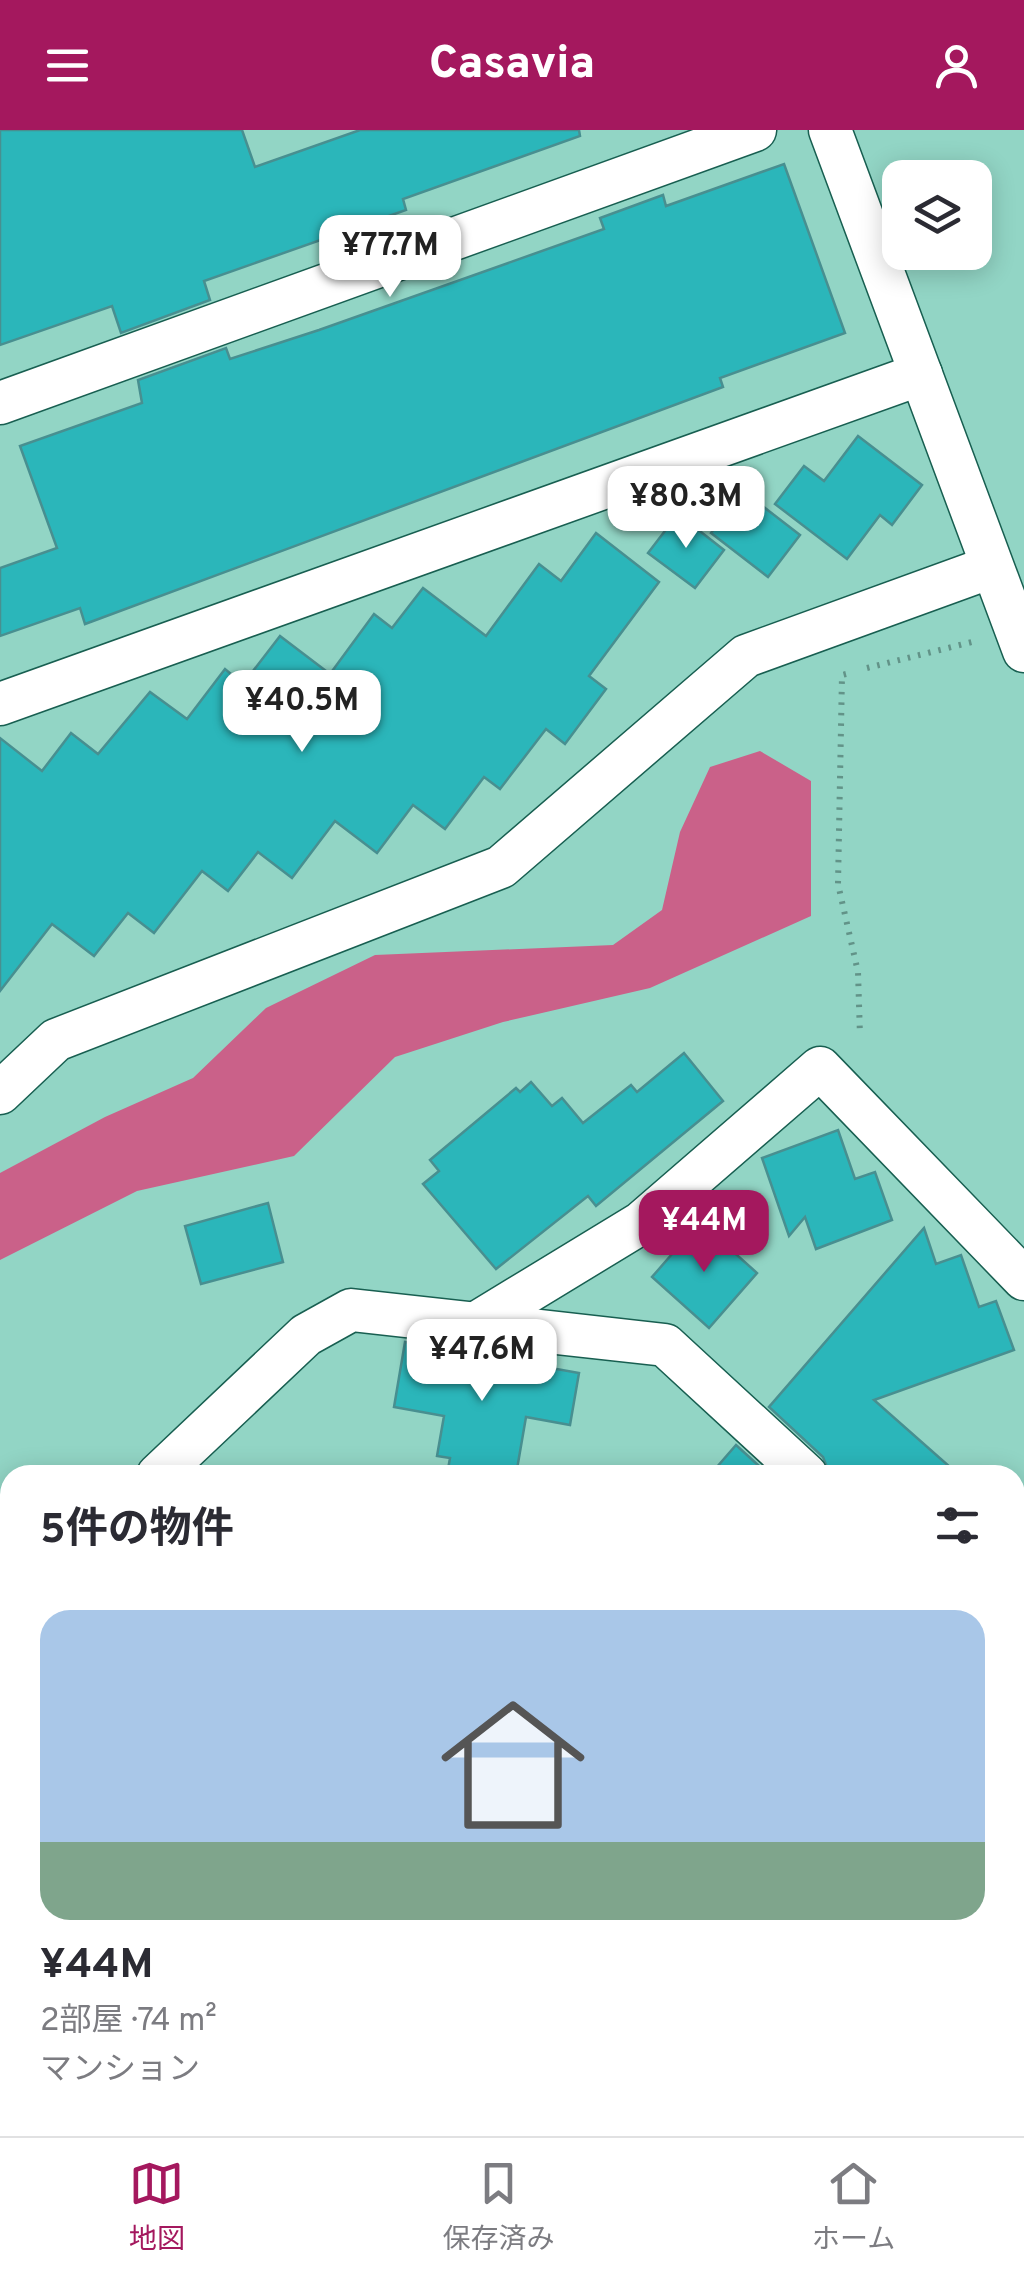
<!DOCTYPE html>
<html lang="ja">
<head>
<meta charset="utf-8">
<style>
  body { margin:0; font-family:Overpass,"Noto Sans JP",sans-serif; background:#f2f2f3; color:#2b2b33; height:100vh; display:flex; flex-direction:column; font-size:38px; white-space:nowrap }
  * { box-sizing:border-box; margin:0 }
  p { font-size:32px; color:#7c7c81 }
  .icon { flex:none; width:55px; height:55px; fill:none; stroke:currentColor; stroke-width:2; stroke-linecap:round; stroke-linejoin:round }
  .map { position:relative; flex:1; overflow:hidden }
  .panel { position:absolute; left:0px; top:1335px; width:1025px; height:672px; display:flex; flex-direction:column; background:#fff; border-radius:30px 30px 0 0; box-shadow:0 5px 25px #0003 }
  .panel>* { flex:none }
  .controls { position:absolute; left:882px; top:30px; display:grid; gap:20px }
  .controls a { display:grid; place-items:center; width:110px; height:110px; border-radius:20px; background:#fff; box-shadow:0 5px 25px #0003; font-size:50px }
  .price { position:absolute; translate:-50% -85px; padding:0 22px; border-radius:20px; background:#fff; color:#222; font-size:32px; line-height:65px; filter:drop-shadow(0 2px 5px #0008) }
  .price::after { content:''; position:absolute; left:50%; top:60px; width:30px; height:22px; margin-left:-15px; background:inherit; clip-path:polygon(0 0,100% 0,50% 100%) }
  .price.on { background:#a4185e; color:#fff }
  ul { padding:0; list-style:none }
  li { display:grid; align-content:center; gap:20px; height:530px; padding:0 40px }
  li+li { border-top:2px solid #e1e1e2 }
  li span { display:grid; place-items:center; height:310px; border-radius:30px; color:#555 }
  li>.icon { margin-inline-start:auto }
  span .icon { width:180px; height:180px; fill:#fffc; stroke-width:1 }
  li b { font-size:42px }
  h2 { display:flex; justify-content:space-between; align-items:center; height:120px; padding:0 40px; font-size:42px }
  header { display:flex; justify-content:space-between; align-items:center; height:130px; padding:0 40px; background:#a4185e; color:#fff; font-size:45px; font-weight:800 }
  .tab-bar { display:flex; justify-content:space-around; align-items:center; height:140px; border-top:2px solid #e1e1e2; background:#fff; font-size:28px; color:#7c7c81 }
  .tab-bar a { display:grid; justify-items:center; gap:5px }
  .tab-bar .on { color:#a4185e }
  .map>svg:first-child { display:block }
</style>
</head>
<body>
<header><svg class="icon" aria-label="menu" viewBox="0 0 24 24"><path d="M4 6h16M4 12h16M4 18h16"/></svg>Casavia<svg class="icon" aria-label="person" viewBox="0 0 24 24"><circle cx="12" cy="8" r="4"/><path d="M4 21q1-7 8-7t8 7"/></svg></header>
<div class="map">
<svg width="1024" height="2006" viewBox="0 0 1024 2006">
  <rect width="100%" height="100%" fill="#92d5c5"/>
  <g fill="#ca6189">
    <polygon points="760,621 811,651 811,786 650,858 503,892 395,927 294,1026 137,1061 0,1130 0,1043 105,987 193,948 266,878 375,825 613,815 662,780 680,702 710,637"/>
    <polygon points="1015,1726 1024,1728 1024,1897 1015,1901"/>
  </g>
  <g fill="#2bb6ba" stroke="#488f90" stroke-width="2.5">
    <polygon points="0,0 242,0 255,37 360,0 579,0 580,6 403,69 406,80 204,151 210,170 121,203 112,176 0,215"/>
    <polygon points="784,34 845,203 720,248 723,257 85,494 80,478 0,506 0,438 57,418 20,316 142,273 138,250 226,218 230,229 319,200 604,99 600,88 663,65 666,76"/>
    <polygon points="858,306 922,355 892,395 880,385 847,429 775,374 804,336 824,351"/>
    <polygon points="743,361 800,405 768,447 711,403"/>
    <polygon points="678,384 724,420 695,458 648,423"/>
    <polygon points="596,403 659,452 589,546 606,559 565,614 546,599 500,659 484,647 445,699 413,675 377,723 335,691 292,748 258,722 228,761 202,741 154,803 128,783 94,826 52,794 0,861 0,608 42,641 71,603 98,624 150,562 187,589 225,539 243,554 280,506 330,544 374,484 392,498 423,458 486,506 539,434 561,451"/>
    <polygon points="684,923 723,971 596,1076 588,1066 496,1139 423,1054 439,1041 430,1030 516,958 520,962 531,952 552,976 562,968 583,993 631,955 637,962"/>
    <polygon points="838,1000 855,1049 875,1042 892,1090 816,1119 805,1087 789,1106 762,1028"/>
    <polygon points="268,1073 283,1132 201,1154 185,1096"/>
    <polygon points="700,1092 757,1143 709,1198 652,1147"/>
    <polygon points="924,1098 936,1134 961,1125 979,1177 996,1171 1014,1220 874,1270 959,1345 830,1345 823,1327 769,1277"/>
    <polygon points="405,1212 579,1243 570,1295 526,1287 516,1345 447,1345 450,1328 437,1326 444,1286 394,1277"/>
    <polygon points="736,1315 769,1345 710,1345"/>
  </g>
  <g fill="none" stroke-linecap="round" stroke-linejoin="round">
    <g stroke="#185f51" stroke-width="45">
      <g id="street">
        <polyline points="830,0 1024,521"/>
        <polyline points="0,273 755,0"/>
        <polyline points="0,574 921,244"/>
        <polyline points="0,963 56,910 501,737 746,526 991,437"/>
        <polyline points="475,1194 641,1093 820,938 1024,1149"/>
        <polyline points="158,1345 306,1205 351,1180 665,1215 806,1345"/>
        <polyline points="0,1473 10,1466"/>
        <polyline points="487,1998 498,2006"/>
        <polyline points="1,2006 10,1972"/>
        <polyline points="727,2006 799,1999 834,2006"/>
      </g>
    </g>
    <g stroke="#629388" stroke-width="6" stroke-dasharray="2.5 8" stroke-linecap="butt">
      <polyline points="867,538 972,512"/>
      <polyline points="846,544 842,545 838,754 858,842 860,906"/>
    </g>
    <use href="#street" stroke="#fff" stroke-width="42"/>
  </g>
</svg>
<div class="controls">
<a><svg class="icon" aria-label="layers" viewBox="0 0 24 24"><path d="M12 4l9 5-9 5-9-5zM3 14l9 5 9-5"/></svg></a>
</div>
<b class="price" style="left:390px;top:170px">¥77.7M</b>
<b class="price" style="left:686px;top:421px">¥80.3M</b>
<b class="price" style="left:302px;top:625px">¥40.5M</b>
<b class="price on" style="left:704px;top:1145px">¥44M</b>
<b class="price" style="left:482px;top:1274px">¥47.6M</b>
<section class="panel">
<h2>5件の物件<svg class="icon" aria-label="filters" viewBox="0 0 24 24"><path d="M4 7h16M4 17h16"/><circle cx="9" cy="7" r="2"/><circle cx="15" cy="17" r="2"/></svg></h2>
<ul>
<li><span style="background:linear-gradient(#a9c7e8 75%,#7fa58c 0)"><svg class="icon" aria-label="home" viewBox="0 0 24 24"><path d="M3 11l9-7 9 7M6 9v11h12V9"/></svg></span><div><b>¥44M</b><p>2部屋 · 74 m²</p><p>マンション</p></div></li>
</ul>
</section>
</div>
<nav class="tab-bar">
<a class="on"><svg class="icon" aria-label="map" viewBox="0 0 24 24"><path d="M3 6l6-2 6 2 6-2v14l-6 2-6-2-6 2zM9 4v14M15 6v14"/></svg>地図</a>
<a><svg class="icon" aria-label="saved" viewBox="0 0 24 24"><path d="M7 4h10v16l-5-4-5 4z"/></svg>保存済み</a>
<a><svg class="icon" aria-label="home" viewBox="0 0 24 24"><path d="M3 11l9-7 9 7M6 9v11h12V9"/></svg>ホーム</a>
</nav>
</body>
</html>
